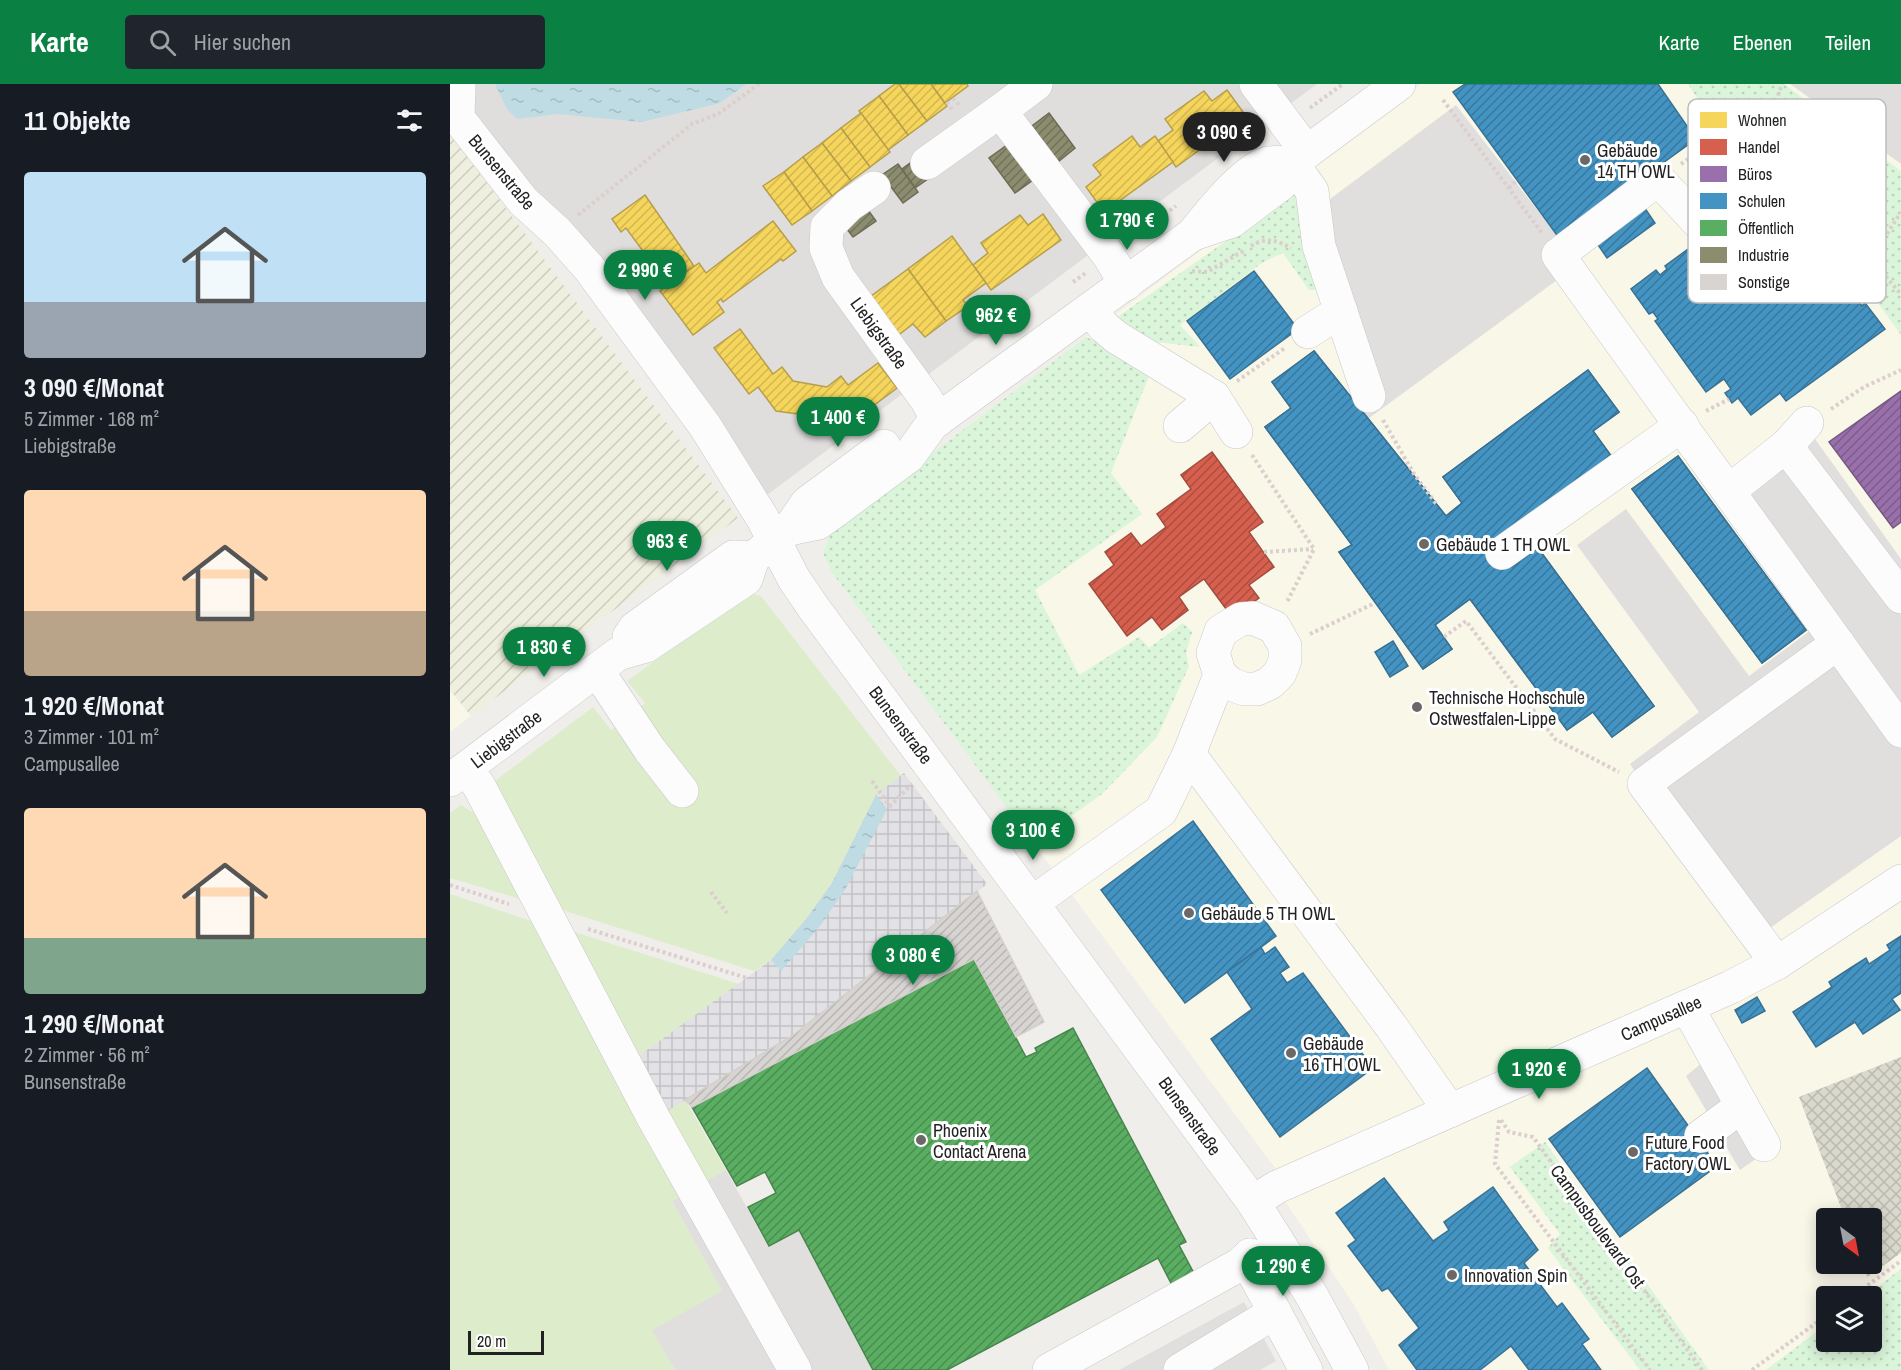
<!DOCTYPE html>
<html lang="de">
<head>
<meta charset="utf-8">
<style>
  body { margin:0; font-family:"Archivo Narrow",sans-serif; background:#20242c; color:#f1f3f6; height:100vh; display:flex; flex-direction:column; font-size:22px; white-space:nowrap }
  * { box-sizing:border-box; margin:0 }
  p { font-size:20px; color:#9ea1a6 }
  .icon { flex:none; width:33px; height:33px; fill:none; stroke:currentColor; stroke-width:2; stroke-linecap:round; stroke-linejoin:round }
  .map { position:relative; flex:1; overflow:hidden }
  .panel { display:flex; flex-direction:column; background:#171b24; width:450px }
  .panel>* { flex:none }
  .needle { width:39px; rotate:148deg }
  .fabs { position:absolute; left:1366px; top:1124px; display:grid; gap:12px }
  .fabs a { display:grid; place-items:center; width:66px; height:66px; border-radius:6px; background:#171b24; box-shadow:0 3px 15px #0003; font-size:30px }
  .scale { position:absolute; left:18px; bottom:15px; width:76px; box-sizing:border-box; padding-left:6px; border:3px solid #222; border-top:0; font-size:16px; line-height:21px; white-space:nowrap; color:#222; -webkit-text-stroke:4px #fff; paint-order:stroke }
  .price { position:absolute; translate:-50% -51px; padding:0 14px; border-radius:21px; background:#0b8043; color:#fff; font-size:20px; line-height:39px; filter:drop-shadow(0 2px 3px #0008) }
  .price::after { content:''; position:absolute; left:50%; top:36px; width:18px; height:14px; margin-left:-9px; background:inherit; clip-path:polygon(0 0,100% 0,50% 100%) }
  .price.current { background:#222; color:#fff }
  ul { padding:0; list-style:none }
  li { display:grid; align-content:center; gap:12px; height:318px; padding:0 24px }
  li span { display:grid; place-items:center; height:186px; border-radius:6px; color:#555 }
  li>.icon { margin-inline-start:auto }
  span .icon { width:108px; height:108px; fill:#fffc; stroke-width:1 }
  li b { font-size:26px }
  h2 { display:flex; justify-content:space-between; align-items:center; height:72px; padding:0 24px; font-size:26px }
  header { display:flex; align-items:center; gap:36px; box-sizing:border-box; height:84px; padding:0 30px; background:#0b8043; color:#fff }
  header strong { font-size:28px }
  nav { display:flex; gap:33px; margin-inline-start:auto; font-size:21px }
  .search { width:420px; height:54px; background:#20242c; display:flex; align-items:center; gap:15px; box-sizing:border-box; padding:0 21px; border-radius:6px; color:#9ea1a6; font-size:22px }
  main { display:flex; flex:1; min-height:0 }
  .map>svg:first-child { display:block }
</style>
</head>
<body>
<header>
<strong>Karte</strong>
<div class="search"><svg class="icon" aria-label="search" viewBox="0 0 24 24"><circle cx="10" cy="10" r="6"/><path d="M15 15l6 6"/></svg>Hier suchen</div>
<nav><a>Karte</a><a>Ebenen</a><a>Teilen</a></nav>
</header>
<main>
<section class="panel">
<h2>11 Objekte<svg class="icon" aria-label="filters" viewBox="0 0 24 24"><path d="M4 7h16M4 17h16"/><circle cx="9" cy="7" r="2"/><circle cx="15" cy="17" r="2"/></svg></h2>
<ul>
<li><span style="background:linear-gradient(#bfe0f5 70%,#9aa5b1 0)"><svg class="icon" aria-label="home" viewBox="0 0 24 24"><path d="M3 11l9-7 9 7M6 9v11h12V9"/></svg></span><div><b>3 090 €/Monat</b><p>5 Zimmer · 168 m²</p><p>Liebigstraße</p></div></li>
<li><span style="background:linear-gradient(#ffd9b3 65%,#b9a48a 0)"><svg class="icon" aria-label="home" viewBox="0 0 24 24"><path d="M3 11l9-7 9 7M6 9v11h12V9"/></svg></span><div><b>1 920 €/Monat</b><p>3 Zimmer · 101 m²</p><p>Campusallee</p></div></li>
<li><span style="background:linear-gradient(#ffd9b3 70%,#7fa58c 0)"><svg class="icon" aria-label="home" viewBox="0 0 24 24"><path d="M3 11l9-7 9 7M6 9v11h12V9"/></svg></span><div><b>1 290 €/Monat</b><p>2 Zimmer · 56 m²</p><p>Bunsenstraße</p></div></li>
</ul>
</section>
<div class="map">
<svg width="1451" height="1286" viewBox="0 0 1451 1286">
  <defs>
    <pattern id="construction-cross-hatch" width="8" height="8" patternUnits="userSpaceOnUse" patternTransform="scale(1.5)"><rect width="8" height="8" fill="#d9d9cd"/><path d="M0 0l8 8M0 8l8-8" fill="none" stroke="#babab0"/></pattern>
    <pattern id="farmland-furrows" width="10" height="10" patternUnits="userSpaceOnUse" patternTransform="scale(1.5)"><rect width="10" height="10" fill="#efefdf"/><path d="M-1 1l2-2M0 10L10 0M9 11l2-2" fill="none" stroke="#cdcdbf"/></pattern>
    <pattern id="park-dots" width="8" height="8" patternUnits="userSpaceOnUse" patternTransform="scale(1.5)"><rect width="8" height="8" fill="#daf5da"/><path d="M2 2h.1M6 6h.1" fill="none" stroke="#bbd2bb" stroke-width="1.8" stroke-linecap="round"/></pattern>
    <pattern id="plaza-grid" width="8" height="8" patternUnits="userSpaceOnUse" patternTransform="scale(1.5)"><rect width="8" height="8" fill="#e2e1e5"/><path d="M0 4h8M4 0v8" fill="none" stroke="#c2c1c4"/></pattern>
    <pattern id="water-ripples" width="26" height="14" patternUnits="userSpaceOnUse" patternTransform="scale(1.5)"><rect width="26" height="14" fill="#bfdbe3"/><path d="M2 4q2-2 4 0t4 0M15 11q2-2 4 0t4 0" fill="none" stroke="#a4bcc2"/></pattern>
    <pattern id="homes-hatch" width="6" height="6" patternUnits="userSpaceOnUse" patternTransform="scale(1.5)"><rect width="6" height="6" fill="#f6d55c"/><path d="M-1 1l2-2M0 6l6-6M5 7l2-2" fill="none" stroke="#d3b750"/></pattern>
    <pattern id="shops-hatch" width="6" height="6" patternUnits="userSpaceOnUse" patternTransform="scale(1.5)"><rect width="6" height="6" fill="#d6604d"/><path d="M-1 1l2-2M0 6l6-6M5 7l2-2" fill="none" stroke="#ad4f40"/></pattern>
    <pattern id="offices-hatch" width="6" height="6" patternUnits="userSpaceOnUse" patternTransform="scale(1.5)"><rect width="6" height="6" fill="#9970ab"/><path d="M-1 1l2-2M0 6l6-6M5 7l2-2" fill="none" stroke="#7c5c8b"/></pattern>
    <pattern id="schools-hatch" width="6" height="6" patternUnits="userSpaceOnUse" patternTransform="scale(1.5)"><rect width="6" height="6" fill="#4393c3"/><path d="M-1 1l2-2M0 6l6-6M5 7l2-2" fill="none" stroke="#38789e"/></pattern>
    <pattern id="public-hatch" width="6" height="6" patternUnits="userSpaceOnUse" patternTransform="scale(1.5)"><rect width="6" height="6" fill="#5aae61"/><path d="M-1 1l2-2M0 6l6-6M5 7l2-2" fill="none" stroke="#4a8d50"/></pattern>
    <pattern id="industry-hatch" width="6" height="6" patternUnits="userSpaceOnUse" patternTransform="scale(1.5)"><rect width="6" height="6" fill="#8c8c6e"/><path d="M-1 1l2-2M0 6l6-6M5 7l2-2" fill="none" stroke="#72725a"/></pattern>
    <pattern id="building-hatch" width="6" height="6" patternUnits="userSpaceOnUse" patternTransform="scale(1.5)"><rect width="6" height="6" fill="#d7d4d2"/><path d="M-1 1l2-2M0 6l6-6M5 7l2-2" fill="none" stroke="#b8b6b4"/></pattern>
  </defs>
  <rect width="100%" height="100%" fill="#f0eeeb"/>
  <g fill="#dfdedc">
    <polygon points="3,0 867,0 317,411"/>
    <polygon points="1340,0 1451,0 1451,80"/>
  </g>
  <g fill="#f8f7e8" fill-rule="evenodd">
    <path d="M971,0H1340L1451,80V1286H939L904,1221L835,1117L825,1084L381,487L373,469L380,451L391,438ZM1377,1134H1422V1179H1377ZM1377,1212H1422V1257H1377Z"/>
    <polygon points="0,606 21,632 0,648"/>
  </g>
  <polygon fill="url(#construction-cross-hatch)" points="1451,973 1451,1169 1417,1193 1412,1179 1422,1179 1422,1134 1395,1134 1349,1013"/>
  <polygon fill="url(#farmland-furrows)" points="0,46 31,91 288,434 21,632 0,606"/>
  <g fill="#ddeccb">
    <polygon points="298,509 311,512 451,692 426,712 382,799 357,834 321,876 304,887 109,825 42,699 143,623 161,646 164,644 219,716 189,624 195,619 177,597"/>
    <polygon points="11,721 26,730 74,816 0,794 0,729"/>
    <polygon points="0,810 87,839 230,1112 222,1117 272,1207 203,1246 225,1286 0,1286"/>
    <polygon points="118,846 289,900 186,974"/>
    <polygon points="235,1016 276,1086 253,1100 214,1029"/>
  </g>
  <g fill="url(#park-dots)">
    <polygon points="1238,0 1334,0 1451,87 1451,251 1378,150 1375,127 1316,55 1283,67"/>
    <polygon points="845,109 860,130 871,206 859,206 833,169 813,178 730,241 750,263 688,256 663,236"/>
    <polygon points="636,253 702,284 661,389 692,430 585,506 629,591 689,553 699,564 733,539 742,548 736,569 739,582 707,653 652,710 583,759 381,487 373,469 380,451 391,438"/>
    <polygon points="1095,1058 1259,1286 1190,1286 1098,1164 1110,1150 1060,1083"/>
    <polygon points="1451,1185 1451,1286 1316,1286 1377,1240 1377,1257 1422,1257 1422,1212 1415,1212"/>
  </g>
  <g fill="#e0dfde">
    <polygon points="1006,21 1129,180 915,337 871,206 860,130"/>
    <polygon points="1350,334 1451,475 1451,752 1300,858 1180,680 1249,628 1127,461 1176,425 1299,592 1368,541 1259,404"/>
    <polygon points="1253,978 1273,1017 1257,1028 1236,992"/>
    <polygon points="1287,1039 1307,1074 1290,1086 1270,1052"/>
    <polygon points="276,1086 318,1162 349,1146 423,1286 225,1286 202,1246 272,1207 222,1117"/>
    <polygon points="794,1218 826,1277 810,1286 669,1286"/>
  </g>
  <polygon fill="url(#plaza-grid)" points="454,689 537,800 342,952 214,1029 175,982 321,876 357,834 382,799 426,711"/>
  <g fill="url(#water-ripples)">
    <polygon points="45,0 296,0 270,19 192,38 108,30 67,35 57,25"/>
    <polygon points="426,711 437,725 396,804 370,842 331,887 321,876 357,834 382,799"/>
  </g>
  <g fill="url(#homes-hatch)" stroke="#b69f4b" stroke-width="1.5">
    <polygon points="445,0 449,0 477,37 458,51 429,12"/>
    <polygon points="449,0 481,0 497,22 477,37"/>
    <polygon points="481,0 517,0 518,2 495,19"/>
    <polygon points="777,6 796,32 726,83 708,57 723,46 715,35 754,7 762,17"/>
    <polygon points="429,12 458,51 438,66 409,27"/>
    <polygon points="411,29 440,68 420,83 391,44"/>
    <polygon points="391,44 420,83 401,97 372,59"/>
    <polygon points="682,52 690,63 705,52 723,78 654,128 636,103 651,91 643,81"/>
    <polygon points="372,59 401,97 382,112 353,73"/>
    <polygon points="353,73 382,112 362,127 334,88"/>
    <polygon points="334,88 362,127 342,141 313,102"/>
    <polygon points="195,111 244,182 218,201 176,144 171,148 162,135"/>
    <polygon points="593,130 611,156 541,206 523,181 538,169 531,159 570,131 578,141"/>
    <polygon points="323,137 346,167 333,177 331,175 273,218 271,215 267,218 274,228 243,251 210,207 249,179 256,189"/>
    <polygon points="502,152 536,199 513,216 518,222 496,237 458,185"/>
    <polygon points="458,185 496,237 475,253 463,240 442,256 413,218"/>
    <polygon points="290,245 323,290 332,283 343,297 377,303 391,292 398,301 428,279 447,304 415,328 408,318 384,335 326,327 308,303 299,310 264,264"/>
  </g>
  <polygon fill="url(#shops-hatch)" stroke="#a04d40" stroke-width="1.5" points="762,368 813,438 799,448 824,483 799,501 809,514 782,533 754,495 729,513 738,526 712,546 702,533 677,552 639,500 664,481 655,468 681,449 691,462 716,443 707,430 741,405 731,391"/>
  <polygon fill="url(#offices-hatch)" stroke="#755982" stroke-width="1.5" points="1451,307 1451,438 1443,444 1379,358"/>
  <g fill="url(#schools-hatch)" stroke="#397193" stroke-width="1.5">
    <polygon points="1015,0 1208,0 1246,55 1109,154 1003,8"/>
    <polygon points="1320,69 1363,128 1342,144 1347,150 1358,141 1411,213 1407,215 1412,222 1415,219 1435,245 1336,317 1330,309 1301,331 1288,314 1282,319 1275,309 1281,305 1274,295 1256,308 1205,237 1208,235 1203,228 1199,230 1181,205 1206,186 1210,191 1217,185 1215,182 1302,118 1285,95"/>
    <polygon points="1192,120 1205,139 1157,174 1144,155"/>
    <polygon points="804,187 848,245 780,295 737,237"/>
    <polygon points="864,267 996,432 1012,419 993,393 1138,286 1169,328 1143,347 1162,373 1045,459 1062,483 1088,464 1204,622 1162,653 1143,628 1117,646 1020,515 985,541 1002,565 973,585 889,468 902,461 815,343 841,324 822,298"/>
    <polygon points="864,267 996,432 1012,419 993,393 1138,286 1169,328 1143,347 1162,373 1045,459 1062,483 1088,464 1204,622 1162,653 1143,628 1117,646 1020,515 985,541 1002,565 973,585 889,468 902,461 815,343 841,324 822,298"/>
    <polygon points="1228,372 1356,546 1312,579 1182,405"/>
    <polygon points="1228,372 1356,546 1312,579 1182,405"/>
    <polygon points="943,557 958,582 940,593 925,568"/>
    <polygon points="743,737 826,852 735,919 651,806"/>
    <polygon points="1451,852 1451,909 1442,915 1450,926 1413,950 1405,938 1366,963 1343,928 1382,903 1379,898 1402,883 1416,874 1419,880 1440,866 1437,861"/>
    <polygon points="811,863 815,870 825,863 839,883 830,889 837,899 853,889 923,984 830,1053 761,955 802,925 777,888"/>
    <polygon points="1307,913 1315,927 1292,939 1285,926"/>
    <polygon points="1197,984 1267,1082 1170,1153 1099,1055"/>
    <polygon points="934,1094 983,1157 999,1146 994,1138 1043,1103 1088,1166 1074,1179 1107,1223 1112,1219 1139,1255 1132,1260 1151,1286 1079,1286 1061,1262 1030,1286 967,1286 949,1261 969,1244 938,1204 932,1207 898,1162 906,1156 886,1129"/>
  </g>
  <polygon fill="url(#public-hatch)" stroke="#49844e" stroke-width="1.5" points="524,875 576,973 587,968 585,964 623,944 736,1158 729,1161 746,1193 724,1205 708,1174 497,1286 423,1286 349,1146 319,1162 298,1123 326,1109 315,1088 287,1102 242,1023"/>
  <g fill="url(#industry-hatch)" stroke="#6c6c57" stroke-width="1.5">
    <polygon points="599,29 625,64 608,78 582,42"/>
    <polygon points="557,61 583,96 565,109 539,74"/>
    <polygon points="471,71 485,90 465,104 452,85"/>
    <polygon points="448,80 468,108 453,119 432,91"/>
    <polygon points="413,119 426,137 403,153 390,136"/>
  </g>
  <polygon fill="url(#building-hatch)" stroke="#d3d0cc" stroke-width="1.5" points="527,807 594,938 566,953 524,875 242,1023 235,1016 342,952"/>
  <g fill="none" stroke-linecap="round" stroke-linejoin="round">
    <g stroke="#c9c8c7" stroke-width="34">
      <g id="minor">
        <polyline points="9,0 8,34 73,117 107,148 139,184 255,342 313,435 344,495 363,523 803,1118 862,1212 902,1286"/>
        <polyline points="586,0 550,27 659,172 676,200"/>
        <polyline points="806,0 857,68"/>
        <polyline points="477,79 550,27"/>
        <polyline points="842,79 862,107 869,162 919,312"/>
        <polyline points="424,104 399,121 377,143 376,164 388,193 476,315 488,336"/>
        <polyline points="743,150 782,137 831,100 842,79 949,0"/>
        <polyline points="1259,150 1208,95 1108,171 1451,647"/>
        <polyline points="641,225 653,242 666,253 764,313 786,348"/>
        <polyline points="858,248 891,227"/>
        <polyline points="730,342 764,313"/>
        <polyline points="1336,362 1451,513"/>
        <polyline points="1280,406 1336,362 1357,339"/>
        <path d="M339,445L368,439L385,427L459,372L482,340L743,150C758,131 794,85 818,79C825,78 835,79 842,79"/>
        <polyline points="1052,469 1232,341"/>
        <polyline points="179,553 185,544 283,473 303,474"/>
        <polyline points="147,586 200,666 232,707"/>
        <polyline points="739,670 941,942 1000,1027"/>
        <polyline points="16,685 29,702 204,1035 345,1286"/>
        <polyline points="0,696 168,570 196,562 296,495 303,474 339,445 357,419 434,362"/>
        <polyline points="582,819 711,727 739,670 770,591 763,569 771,547 791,535 803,534 824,543 835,562 835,576 830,589 820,599 807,605 794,605 781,600 770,591"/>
        <polyline points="1327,879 1194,700 1388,559"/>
        <polyline points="1237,923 1314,1061"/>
        <polyline points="1251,1052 1292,1022"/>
        <polyline points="803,1118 827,1103 1281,903 1327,879 1451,797"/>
        <polyline points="800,1171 803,1188 856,1286"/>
        <polyline points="599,1286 789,1181 800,1171"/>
        <polyline points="730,1286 825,1228"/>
      </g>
    </g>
    <g stroke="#dccecd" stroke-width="4" stroke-dasharray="3 3" stroke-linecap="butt">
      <polyline points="503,14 510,22"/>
      <polyline points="993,16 1092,149"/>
      <polyline points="497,18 503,27"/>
      <polyline points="860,24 893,0"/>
      <polyline points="1318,40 1332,0"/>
      <polyline points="1231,80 1264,57 1304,36 1318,40 1399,129 1424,170 1431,187 1451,210"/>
      <polyline points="1059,104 1067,96"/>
      <polyline points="128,131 242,40 268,30 309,0"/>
      <polyline points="681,155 726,122"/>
      <path d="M801,162C815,153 827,156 841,164"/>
      <polyline points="1424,170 1451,128"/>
      <polyline points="742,187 757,188 795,166"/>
      <polyline points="623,198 637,188"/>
      <polyline points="787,297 835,264"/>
      <polyline points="1381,325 1414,303 1451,286"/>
      <polyline points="1256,327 1279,315"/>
      <polyline points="933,336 964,390 987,421"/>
      <polyline points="802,371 864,465 837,518"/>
      <polyline points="814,468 863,465"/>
      <polyline points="860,550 925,519"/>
      <polyline points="994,553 1016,537 1105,655 1169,688"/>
      <polyline points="422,697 440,722 461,701"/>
      <polyline points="0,801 59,820"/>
      <polyline points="261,808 277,829"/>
      <polyline points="138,845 297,894"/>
      <polyline points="1049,1036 1045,1080 1200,1286"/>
      <polyline points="1051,1036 1059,1048 1083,1053 1252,1286"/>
      <polyline points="1403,1212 1451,1177"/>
      <polyline points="1302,1286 1377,1231"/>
    </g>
    <use href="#minor" stroke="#fdfcfc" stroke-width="33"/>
  </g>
  <g fill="#6a6968" stroke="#fff" stroke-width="2">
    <circle cx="1135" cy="76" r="6"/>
    <circle cx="974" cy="460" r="6"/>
    <circle cx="967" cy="623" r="6"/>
    <circle cx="739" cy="829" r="6"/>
    <circle cx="841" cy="969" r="6"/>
    <circle cx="471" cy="1056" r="6"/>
    <circle cx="1183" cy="1068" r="6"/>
    <circle cx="1002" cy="1191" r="6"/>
  </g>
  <g text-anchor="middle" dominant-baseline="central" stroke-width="6" stroke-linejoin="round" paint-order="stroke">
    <g font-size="18" fill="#222" stroke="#fff" text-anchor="start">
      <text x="1147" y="66">Gebäude<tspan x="1147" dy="21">14 TH OWL</tspan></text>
      <text x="986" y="460">Gebäude 1 TH OWL</text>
      <text x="979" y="613">Technische Hochschule<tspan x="979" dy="21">Ostwestfalen-Lippe</tspan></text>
      <text x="751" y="829">Gebäude 5 TH OWL</text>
      <text x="853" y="959">Gebäude<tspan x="853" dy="21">16 TH OWL</tspan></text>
      <text x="483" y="1046">Phoenix<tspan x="483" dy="21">Contact Arena</tspan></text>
      <text x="1195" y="1058">Future Food<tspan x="1195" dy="21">Factory OWL</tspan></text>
      <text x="1014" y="1191">Innovation Spin</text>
    </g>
    <g font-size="18" fill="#222" stroke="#fff">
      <text transform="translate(52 88) rotate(50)">Bunsenstraße</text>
      <text transform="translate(429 249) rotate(54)">Liebigstraße</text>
      <text transform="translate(451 641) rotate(53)">Bunsenstraße</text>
      <text transform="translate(56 655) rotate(-37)">Liebigstraße</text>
      <text transform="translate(1211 934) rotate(-24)">Campusallee</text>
      <text transform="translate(740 1032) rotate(54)">Bunsenstraße</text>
      <text transform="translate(1148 1142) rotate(54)">Campusboulevard Ost</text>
    </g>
  </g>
  <rect x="1238" y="15" width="198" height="204" rx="9" fill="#fff" stroke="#bdbdbd" stroke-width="1.5"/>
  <rect x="1250" y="28" width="27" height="16" fill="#f6d55c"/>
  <rect x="1250" y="55" width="27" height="16" fill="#d6604d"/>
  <rect x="1250" y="82" width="27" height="16" fill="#9970ab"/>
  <rect x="1250" y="109" width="27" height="16" fill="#4393c3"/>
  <rect x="1250" y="136" width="27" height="16" fill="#5aae61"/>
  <rect x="1250" y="163" width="27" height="16" fill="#8c8c6e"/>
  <rect x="1250" y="190" width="27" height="16" fill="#d7d4d2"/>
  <g font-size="16" fill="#222">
    <text x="1288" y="42">Wohnen</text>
    <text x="1288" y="69">Handel</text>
    <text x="1288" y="96">Büros</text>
    <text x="1288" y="123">Schulen</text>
    <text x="1288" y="150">Öffentlich</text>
    <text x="1288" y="177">Industrie</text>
    <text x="1288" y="204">Sonstige</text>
  </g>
</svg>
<div class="fabs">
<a><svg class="needle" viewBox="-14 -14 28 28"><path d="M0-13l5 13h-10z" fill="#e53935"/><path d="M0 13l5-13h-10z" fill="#9ea1a6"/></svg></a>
<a><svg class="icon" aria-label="layers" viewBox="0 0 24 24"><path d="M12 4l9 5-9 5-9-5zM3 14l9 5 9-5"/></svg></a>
</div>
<div class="scale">20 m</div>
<b class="price current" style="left:774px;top:79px">3 090 €</b>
<b class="price" style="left:677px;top:167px">1 790 €</b>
<b class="price" style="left:195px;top:217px">2 990 €</b>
<b class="price" style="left:546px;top:262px">962 €</b>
<b class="price" style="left:388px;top:364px">1 400 €</b>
<b class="price" style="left:217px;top:488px">963 €</b>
<b class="price" style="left:94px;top:594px">1 830 €</b>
<b class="price" style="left:583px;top:777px">3 100 €</b>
<b class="price" style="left:463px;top:902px">3 080 €</b>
<b class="price" style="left:1089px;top:1016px">1 920 €</b>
<b class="price" style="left:833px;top:1213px">1 290 €</b>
</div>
</main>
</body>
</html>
